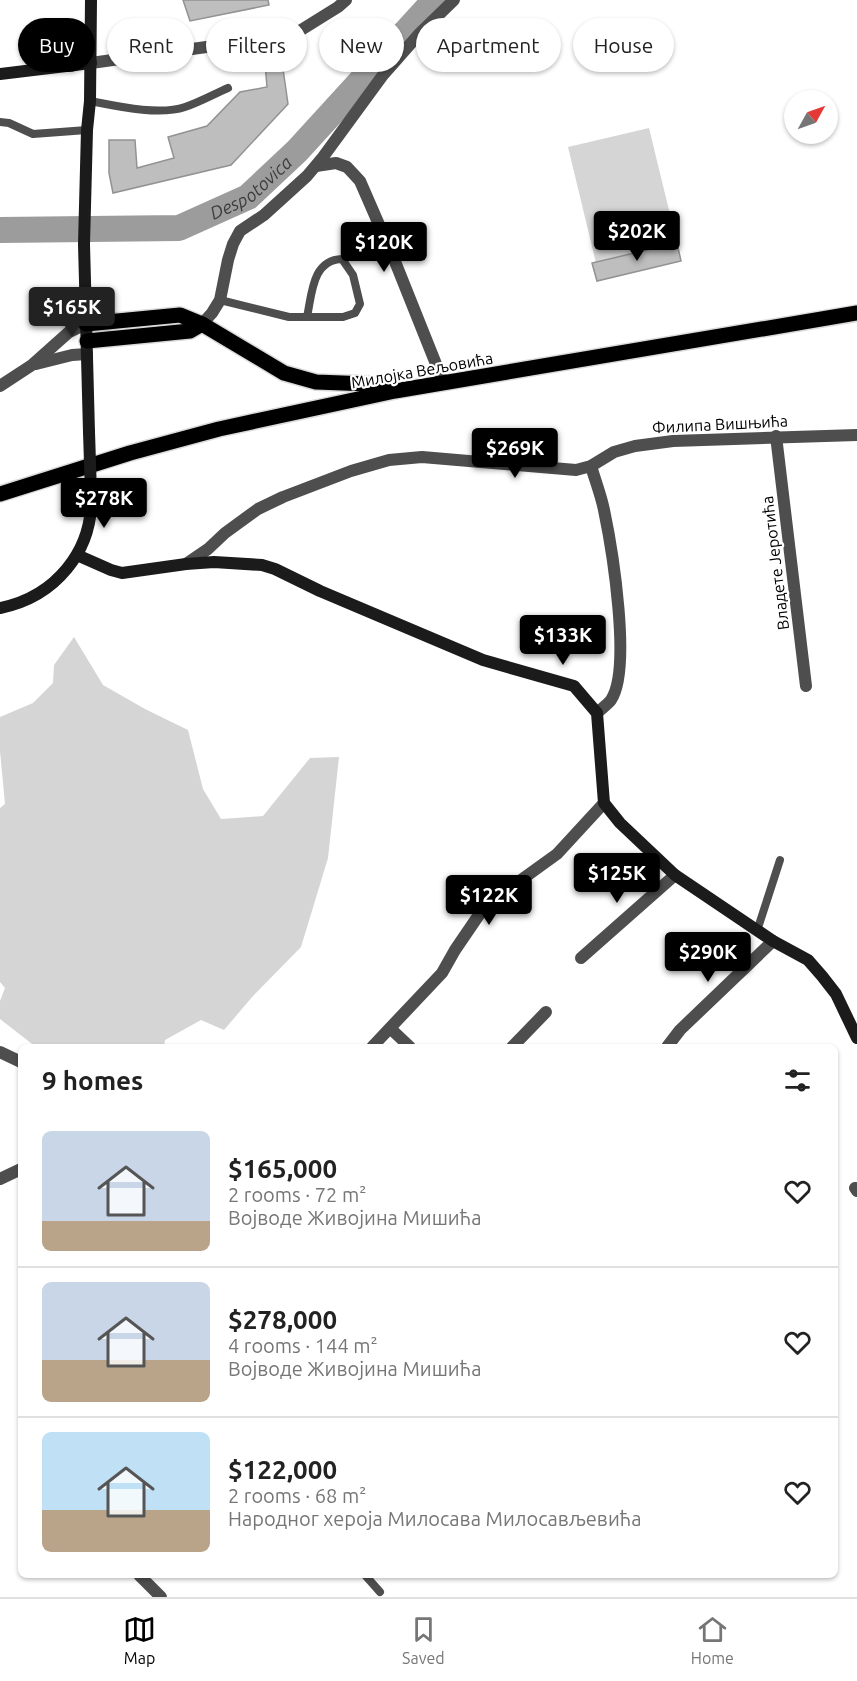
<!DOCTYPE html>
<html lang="en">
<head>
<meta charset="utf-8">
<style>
  body { margin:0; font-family:Ubuntu,sans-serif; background:#f2f2f2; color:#222; height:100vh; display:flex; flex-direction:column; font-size:22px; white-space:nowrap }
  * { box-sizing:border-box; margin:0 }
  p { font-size:20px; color:#767676 }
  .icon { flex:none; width:33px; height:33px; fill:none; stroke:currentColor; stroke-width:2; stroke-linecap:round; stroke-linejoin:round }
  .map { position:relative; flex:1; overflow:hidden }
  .sheet { position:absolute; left:18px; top:1044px; width:820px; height:534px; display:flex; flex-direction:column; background:#fff; border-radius:9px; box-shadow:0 2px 4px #0004 }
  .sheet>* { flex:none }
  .top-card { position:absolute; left:18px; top:18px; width:822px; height:54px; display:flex; gap:12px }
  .needle { width:39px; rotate:50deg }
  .buttons { position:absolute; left:784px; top:90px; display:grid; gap:12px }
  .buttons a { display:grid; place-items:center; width:54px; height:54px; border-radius:50%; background:#fff; box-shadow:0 2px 4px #0004; font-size:30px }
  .price { position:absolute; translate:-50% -51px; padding:0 14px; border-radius:6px; background:#000; color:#fff; font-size:20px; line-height:39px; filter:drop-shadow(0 2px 3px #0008) }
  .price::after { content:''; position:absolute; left:50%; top:36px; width:18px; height:14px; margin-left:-9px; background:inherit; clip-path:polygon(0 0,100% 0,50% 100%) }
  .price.active { background:#222; color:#fff }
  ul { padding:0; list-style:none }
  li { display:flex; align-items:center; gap:18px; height:150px; padding:0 24px }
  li+li { border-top:2px solid #e0e0e0 }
  li span { display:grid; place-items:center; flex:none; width:168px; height:120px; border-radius:9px; color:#555 }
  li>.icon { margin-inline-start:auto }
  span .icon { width:72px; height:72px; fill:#fffc; stroke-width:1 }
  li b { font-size:26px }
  h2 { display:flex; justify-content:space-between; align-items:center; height:72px; padding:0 24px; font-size:26px }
  .pill { padding:0 21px; border-radius:27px; background:#fff; box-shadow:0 2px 4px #0004; font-size:21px; line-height:54px }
  .pill.active { background:#000; color:#fff }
  .menu { display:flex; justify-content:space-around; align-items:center; height:84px; border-top:2px solid #e0e0e0; background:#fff; font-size:16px; color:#767676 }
  .menu a { display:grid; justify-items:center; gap:3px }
  .menu .active { color:#000 }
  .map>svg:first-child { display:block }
</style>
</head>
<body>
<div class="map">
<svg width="857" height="1597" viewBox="0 0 857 1597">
  <rect width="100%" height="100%" fill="#fff"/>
  <g fill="#d5d5d5">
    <polygon points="649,128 677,243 596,263 568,147"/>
    <polygon points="74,637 103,685 145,709 188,730 203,789 221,819 263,816 310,758 339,757 328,858 301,947 253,996 224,1030 201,1020 165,1040 164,1047 36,1047 0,1019 0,1001 5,988 0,982 0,808 5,804 0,751 0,717 33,703 53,683 54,665"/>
  </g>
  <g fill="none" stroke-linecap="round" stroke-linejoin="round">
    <path stroke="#9c9c9c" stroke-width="26" id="s1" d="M0,230L179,228L248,197L297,151L435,0"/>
  </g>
  <g fill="#bebebe" stroke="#929292" stroke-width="1.5">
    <polygon points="183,0 268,0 269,5 190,21"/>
    <polygon points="282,62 288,104 231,165 113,193 109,173 109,140 135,140 137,168 174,158 168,137 207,126 240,92 267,87 265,64"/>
    <polygon points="677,243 681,261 597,281 592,263"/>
  </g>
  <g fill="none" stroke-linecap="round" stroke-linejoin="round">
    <g stroke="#dbdbdb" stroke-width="18">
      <g id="primary">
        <polyline points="86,324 180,315 202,324 284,373 316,382 369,384 392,391"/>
        <polyline points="87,341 190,331 202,324"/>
        <polyline points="0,494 130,453 219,429 395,391 857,313"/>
      </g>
    </g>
    <g stroke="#4e4e4e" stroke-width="8">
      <path d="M90,101C116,106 159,116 185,107C200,102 214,94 228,88"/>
      <polyline points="0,122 9,123 33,134 87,130"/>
      <path d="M220,300L289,317H343L355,313L360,304L353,275L342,259C312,260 312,294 307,317"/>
      <polyline points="757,931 780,860"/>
      <polyline points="365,1575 380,1592"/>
    </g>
    <g stroke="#4e4e4e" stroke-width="12">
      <polyline points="91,63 293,35 338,7 346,0"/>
      <polyline points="316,166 336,163 347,167 360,181 394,259 444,384"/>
      <polyline points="202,324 212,313 220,300 228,260 233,244 240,231 264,215 307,176 323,157 383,75 420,33 454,0"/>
      <polyline points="36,364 72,355 87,354"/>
      <polyline points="0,386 32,365 69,332 86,324"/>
      <polyline points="776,436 806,686"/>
      <path d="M591,466C595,480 601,495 604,510C612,548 632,669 611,700C607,705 601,709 597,713"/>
      <polyline points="186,564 208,549 225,533 258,509 283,497 351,471 389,460 422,457 576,470 591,466 614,452 635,446 673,441 857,435"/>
      <polyline points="581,958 675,875"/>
      <polyline points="391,1029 410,1047"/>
      <polyline points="372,1047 442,973 455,950 485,906 557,854 604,803"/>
      <polyline points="512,1047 546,1012"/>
      <polyline points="667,1047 680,1030 773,941"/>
      <polyline points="0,1052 21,1062"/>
      <polyline points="0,1179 21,1169"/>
      <polyline points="855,1188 857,1191"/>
      <polyline points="139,1575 161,1597"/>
    </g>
    <g stroke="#1b1b1b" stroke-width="12">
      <polyline points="0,74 91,63"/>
      <polyline points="89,432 84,244 87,130 90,101 91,0"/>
      <polyline points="77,555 111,570 122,573 186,564 214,562 262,565 275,569 320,591 483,660 574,686 597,713 604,803 620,823 675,875 773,941 808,960 822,976 836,994 857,1038"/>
      <path d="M0,608C55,597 94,551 91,494"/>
    </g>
    <use href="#primary" stroke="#000" stroke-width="15"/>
    <polyline stroke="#1b1b1b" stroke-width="12" points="89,432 91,494"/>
  </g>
  <g text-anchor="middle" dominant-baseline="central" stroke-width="4.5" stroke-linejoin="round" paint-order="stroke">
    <g font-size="16" fill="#000" stroke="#fff">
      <text transform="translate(422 370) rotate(-10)">Милојка Вељовића</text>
      <text transform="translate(720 424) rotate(-3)">Филипа Вишњића</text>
      <text transform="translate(775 563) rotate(-97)">Владете Јеротића</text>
    </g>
    <g font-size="18" font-style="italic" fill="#3d3d3d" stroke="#fff">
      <text stroke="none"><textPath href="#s1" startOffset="262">Despotovica</textPath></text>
    </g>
  </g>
</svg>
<div class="buttons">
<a><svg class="needle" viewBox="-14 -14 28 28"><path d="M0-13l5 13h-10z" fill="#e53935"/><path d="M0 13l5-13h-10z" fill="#767676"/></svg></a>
</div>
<b class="price" style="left:637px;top:262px">$202K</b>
<b class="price" style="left:384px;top:273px">$120K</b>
<b class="price active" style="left:72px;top:338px">$165K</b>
<b class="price" style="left:515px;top:479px">$269K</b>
<b class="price" style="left:104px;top:529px">$278K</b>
<b class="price" style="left:563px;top:666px">$133K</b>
<b class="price" style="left:617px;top:904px">$125K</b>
<b class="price" style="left:489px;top:926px">$122K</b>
<b class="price" style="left:708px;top:983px">$290K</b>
<div class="top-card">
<a class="pill active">Buy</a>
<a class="pill">Rent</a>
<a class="pill">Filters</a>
<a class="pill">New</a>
<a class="pill">Apartment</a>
<a class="pill">House</a>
</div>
<section class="sheet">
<h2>9 homes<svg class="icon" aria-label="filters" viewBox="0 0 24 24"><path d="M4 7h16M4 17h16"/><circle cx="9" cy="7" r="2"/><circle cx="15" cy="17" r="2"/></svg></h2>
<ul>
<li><span style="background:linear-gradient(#c9d6e8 75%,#b9a48a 0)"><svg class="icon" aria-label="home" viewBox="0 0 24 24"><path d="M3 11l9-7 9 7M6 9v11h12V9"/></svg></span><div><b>$165,000</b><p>2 rooms · 72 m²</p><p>Војводе Живојина Мишића</p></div><svg class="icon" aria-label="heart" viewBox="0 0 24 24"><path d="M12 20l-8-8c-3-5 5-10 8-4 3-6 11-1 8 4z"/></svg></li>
<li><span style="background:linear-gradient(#c9d6e8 65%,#b9a48a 0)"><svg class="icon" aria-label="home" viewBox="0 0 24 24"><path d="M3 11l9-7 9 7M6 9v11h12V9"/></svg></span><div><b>$278,000</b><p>4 rooms · 144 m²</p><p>Војводе Живојина Мишића</p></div><svg class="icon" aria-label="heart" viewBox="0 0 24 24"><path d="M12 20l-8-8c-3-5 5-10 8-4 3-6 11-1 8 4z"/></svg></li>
<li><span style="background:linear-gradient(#bfe0f5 65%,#b9a48a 0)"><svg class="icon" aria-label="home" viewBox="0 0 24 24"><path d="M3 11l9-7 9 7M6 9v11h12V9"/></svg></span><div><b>$122,000</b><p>2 rooms · 68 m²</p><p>Народног хероја Милосава Милосављевића</p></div><svg class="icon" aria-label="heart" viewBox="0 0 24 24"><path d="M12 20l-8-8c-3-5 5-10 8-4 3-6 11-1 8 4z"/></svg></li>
</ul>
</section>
</div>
<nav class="menu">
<a class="active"><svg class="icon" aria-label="map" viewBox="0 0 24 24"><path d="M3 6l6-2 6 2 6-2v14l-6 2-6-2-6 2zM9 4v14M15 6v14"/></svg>Map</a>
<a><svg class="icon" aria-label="saved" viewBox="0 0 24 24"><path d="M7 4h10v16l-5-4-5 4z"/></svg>Saved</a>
<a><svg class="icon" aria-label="home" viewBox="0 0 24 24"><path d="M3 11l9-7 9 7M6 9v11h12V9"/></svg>Home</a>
</nav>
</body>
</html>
